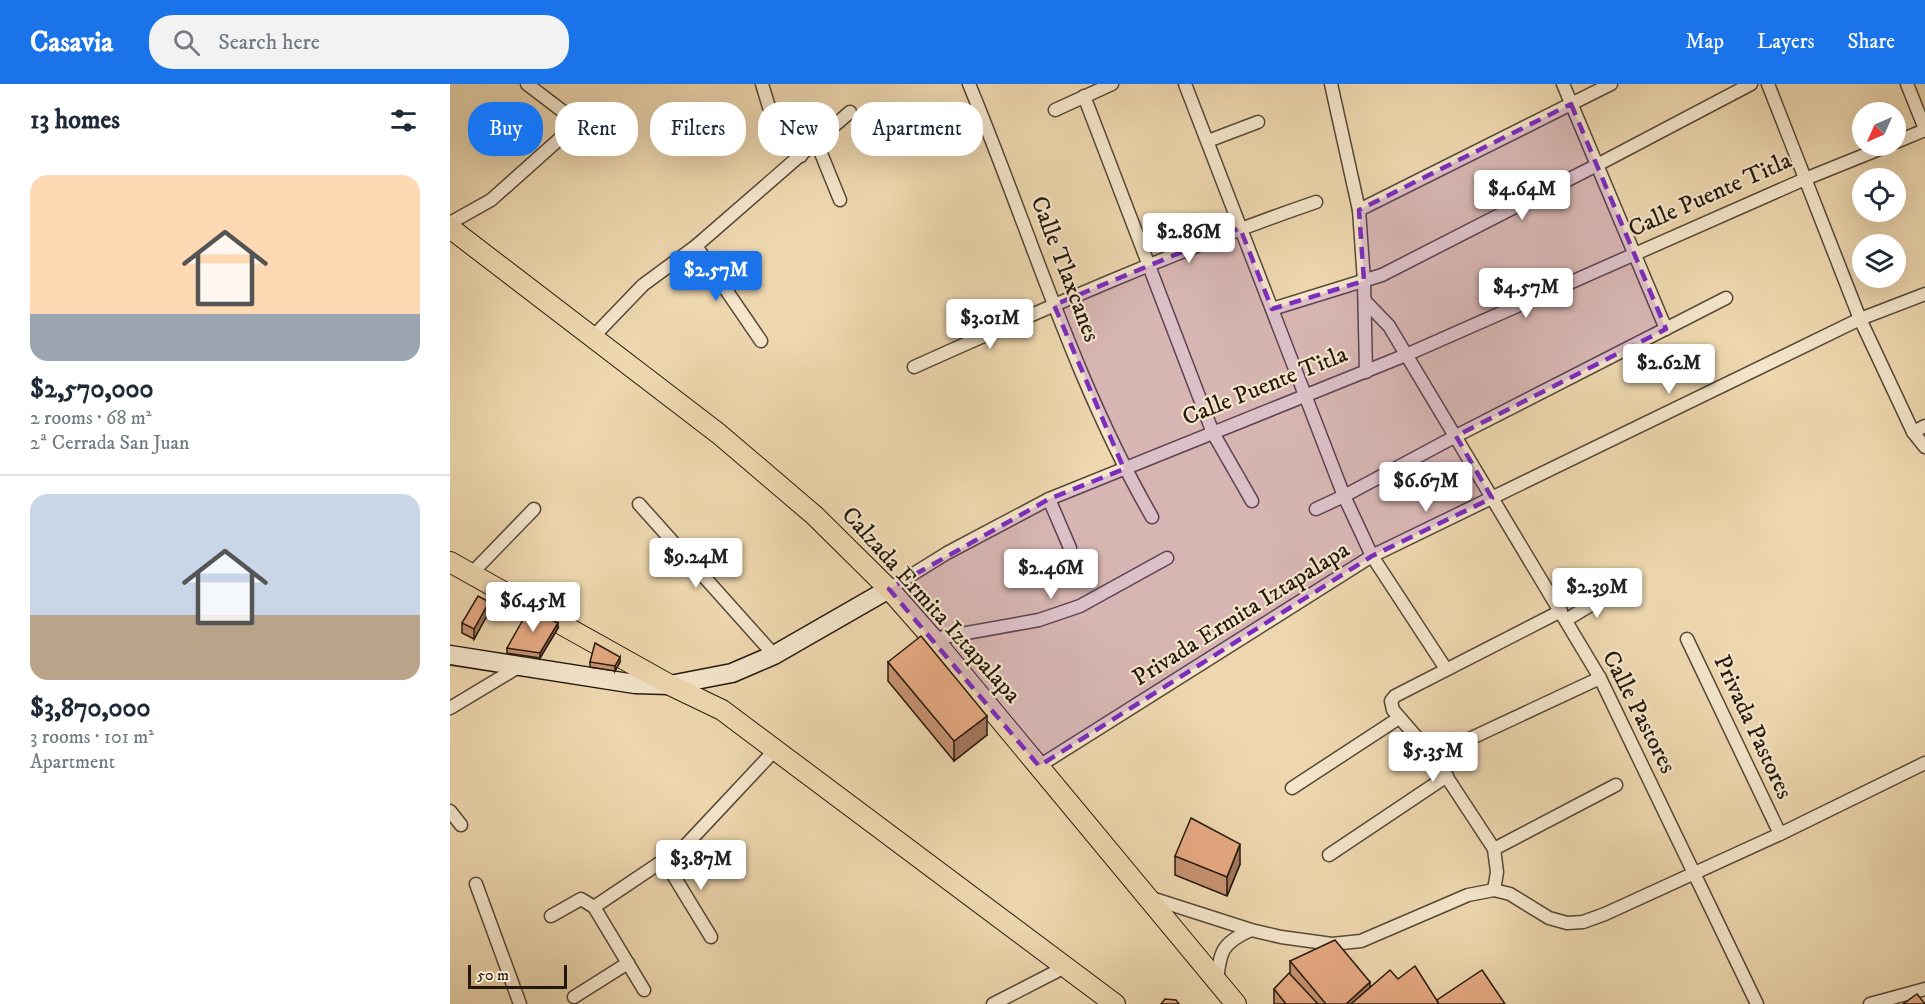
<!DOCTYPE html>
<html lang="en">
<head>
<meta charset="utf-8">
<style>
  body { margin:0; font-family:"IM FELL DW Pica",serif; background:#f2f2f3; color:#1f2937; height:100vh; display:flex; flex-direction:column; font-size:22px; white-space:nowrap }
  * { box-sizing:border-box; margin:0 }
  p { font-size:20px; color:#747a83 }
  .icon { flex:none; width:33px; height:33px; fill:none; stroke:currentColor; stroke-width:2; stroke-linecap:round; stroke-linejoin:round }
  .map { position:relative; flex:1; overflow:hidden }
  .side { display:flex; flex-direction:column; background:#fff; width:450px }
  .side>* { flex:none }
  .top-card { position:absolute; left:18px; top:18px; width:570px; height:54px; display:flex; gap:12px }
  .needle { width:39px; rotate:225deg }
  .buttons { position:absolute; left:1402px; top:18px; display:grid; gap:12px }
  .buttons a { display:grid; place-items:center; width:54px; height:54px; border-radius:50%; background:#fff; box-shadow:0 6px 24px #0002; font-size:30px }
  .scale { position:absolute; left:18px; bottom:15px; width:99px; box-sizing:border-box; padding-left:6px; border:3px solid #24180d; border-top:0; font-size:16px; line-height:21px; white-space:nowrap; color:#24180d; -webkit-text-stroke:4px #f4e5cb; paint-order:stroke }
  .price { position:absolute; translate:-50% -51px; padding:0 14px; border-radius:6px; background:#fff; color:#222; font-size:20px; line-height:39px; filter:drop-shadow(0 2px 3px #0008) }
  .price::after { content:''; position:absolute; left:50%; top:36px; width:18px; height:14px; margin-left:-9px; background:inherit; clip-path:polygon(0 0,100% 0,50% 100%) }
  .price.current { background:#1a73e8; color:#fff }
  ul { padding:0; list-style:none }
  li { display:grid; align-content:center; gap:12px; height:318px; padding:0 30px }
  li+li { border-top:2px solid #e0e1e3 }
  li span { display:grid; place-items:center; height:186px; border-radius:18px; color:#555 }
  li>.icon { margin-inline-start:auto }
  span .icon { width:108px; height:108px; fill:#fffc; stroke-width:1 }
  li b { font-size:26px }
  h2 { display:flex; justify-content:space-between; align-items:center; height:72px; padding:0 30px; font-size:26px }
  .chip { padding:0 21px; border-radius:24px; background:#fff; box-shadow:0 6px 24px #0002; font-size:21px; line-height:54px }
  .chip.current { background:#1a73e8; color:#fff }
  header { display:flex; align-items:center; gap:36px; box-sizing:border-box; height:84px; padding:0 30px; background:#1a73e8; color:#fff }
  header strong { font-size:28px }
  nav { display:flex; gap:33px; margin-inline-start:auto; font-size:21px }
  .search { width:420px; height:54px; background:#f2f2f3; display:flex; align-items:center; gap:15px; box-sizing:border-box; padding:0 21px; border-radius:24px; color:#747a83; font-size:22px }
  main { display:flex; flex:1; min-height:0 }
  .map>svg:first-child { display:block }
</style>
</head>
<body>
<header>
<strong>Casavia</strong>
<div class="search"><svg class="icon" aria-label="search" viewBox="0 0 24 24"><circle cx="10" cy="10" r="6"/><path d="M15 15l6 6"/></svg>Search here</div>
<nav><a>Map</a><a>Layers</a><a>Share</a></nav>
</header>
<main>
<section class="side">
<h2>13 homes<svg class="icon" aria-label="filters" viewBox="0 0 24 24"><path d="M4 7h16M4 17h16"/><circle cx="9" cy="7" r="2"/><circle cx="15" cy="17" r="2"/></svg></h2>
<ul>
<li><span style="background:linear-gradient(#ffd9b3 75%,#9aa5b1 0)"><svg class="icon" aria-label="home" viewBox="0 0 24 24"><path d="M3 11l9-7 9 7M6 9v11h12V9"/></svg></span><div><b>$2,570,000</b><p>2 rooms · 68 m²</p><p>2ª Cerrada San Juan</p></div></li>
<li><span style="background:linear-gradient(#c9d6e8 65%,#b9a48a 0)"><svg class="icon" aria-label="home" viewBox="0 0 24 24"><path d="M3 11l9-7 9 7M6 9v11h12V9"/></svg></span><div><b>$3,870,000</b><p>3 rooms · 101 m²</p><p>Apartment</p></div></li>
</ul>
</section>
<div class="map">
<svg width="1475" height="920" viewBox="0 0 1475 920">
  <rect width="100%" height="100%" fill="#eed7af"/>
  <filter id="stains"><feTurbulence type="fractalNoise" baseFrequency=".00333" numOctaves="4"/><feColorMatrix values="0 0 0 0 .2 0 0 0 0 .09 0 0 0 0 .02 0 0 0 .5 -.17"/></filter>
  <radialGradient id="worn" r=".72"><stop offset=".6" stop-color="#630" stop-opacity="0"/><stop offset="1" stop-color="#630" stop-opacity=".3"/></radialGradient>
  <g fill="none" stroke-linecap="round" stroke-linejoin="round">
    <g stroke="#564836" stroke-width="15">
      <g id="street">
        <polyline points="312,0 319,23 351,72"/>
        <path d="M519,0C579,144 624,298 702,433"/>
        <polyline points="735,0 894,412 922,472 996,585"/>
        <polyline points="881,0 909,126 914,197 916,288"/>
        <polyline points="1113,0 1216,245"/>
        <polyline points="1318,0 1410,235 1463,348 1475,363"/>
        <polyline points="1457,0 1475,45"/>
        <polyline points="634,12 763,349 802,417"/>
        <polyline points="605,26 662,0"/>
        <polyline points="366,57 390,116"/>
        <polyline points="758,57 808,38"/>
        <polyline points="1446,58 1475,46"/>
        <polyline points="909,126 1161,0"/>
        <polyline points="0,139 41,116 115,50 121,37 115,29 77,0"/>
        <polyline points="246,162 311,257"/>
        <polyline points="915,217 939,242 1150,594 1307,920"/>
        <polyline points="822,225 932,191 1147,81 1301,0"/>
        <polyline points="142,254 193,201 246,162 400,28"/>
        <path d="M464,283C596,224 729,165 866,118"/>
        <polyline points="1463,348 1475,342"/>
        <polyline points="599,415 620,464"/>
        <polyline points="189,420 324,571"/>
        <polyline points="866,425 894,412 1006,352 1276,214"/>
        <polyline points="22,489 84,425"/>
        <polyline points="439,505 497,469 599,415 956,271 1355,95 1437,62"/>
        <polyline points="1116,536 1162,508"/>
        <polyline points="483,555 589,536 630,522 717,474"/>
        <polyline points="1237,555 1330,750"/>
        <polyline points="0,624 70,582"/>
        <polyline points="983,672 1150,594"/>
        <polyline points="589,682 922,472 1410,235 1475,210"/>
        <polyline points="842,704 949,634"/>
        <polyline points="0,727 11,741"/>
        <polyline points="1044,765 1166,701"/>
        <polyline points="879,771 997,692"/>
        <polyline points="214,776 261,853"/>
        <polyline points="26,800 70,920"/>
        <polyline points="1044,806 1047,788 1044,765 983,672 943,626 941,617 945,612 1111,527"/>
        <polyline points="698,813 801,846 831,853 882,860 911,857 1018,811 1044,806 1060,810 1099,834 1117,839 1133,838 1155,830 1330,750 1475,679"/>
        <polyline points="101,832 131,815 144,823"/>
        <path d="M767,897C770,867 772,859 801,846"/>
        <polyline points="194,906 144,823 235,762 325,666"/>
        <polyline points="124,913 178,879"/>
        <polyline points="543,920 615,883"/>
        <polyline points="1420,920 1475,905"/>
      </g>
    </g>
    <g stroke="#24180d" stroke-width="21">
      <polyline id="secondary" points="0,571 185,600 220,601 282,589 324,571 439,505"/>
    </g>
    <g stroke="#24180d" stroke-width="22">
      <g id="primary">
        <polyline points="0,144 269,350 364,431 439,505 483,555 786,920"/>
        <polyline points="0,478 220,601 272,626 665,920"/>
      </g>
    </g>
    <use href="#street" stroke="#f4e5cb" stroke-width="12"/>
    <use href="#secondary" stroke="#f4e5cb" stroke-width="18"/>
    <use href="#primary" stroke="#eed7af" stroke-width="20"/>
  </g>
  <g fill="#c79271" stroke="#24180d" stroke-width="1.5">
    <polygon points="39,528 24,555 12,549 12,539"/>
    <polygon points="108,544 90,574 57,569 57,564"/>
    <polygon points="140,578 170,578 165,587 140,583"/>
    <polygon points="438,578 537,651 504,677 438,597"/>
    <polygon points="725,772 790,780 777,812 725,791"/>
    <polygon points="840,877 920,903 948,895 987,916 1055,920 824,920 824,905 840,889"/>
  </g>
  <g fill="#a2775c" stroke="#24180d" stroke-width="1.5">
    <polygon points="39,518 39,528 24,555 24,545"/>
    <polygon points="108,539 108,544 90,574 90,569"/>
    <polygon points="170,573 170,578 165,587 165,582"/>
    <polygon points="537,632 537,651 504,677 504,657"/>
    <polygon points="790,760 790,780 777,812 777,793"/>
    <polygon points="920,898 920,917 917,920 896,920"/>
  </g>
  <g fill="#e7aa83" stroke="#24180d" stroke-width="1.5">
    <polygon points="28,512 39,518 24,545 12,539"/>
    <polygon points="79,525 108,539 90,569 57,564"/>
    <polygon points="471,552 537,632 504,657 438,578"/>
    <polygon points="145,559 170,573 165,582 140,578"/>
    <polygon points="741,734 790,760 777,793 725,772"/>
    <polygon points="885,856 920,898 896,920 876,920 840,877"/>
    <polygon points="965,882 989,920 901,920 940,886 948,895"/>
    <polygon points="1032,886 1055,920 989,920 987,916"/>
    <polygon points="839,889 868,920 836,920 824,905"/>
    <polygon points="1467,910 1475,920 1453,920"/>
    <polygon points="715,915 726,916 729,920 711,920"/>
  </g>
  <path fill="#7b2cbf" fill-opacity="0.2" stroke="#7b2cbf" stroke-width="4.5" stroke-dasharray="12 8" stroke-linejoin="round" d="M1121,20L1216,245L1006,352L1042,414L922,472L589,682L439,505L599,415L674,385L604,221L790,144L822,225L914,197L909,126Z"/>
  <g text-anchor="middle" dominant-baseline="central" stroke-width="4.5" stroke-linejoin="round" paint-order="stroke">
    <g font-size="24" fill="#24180d" stroke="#f4e5cb">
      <text transform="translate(1260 111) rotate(-24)">Calle Puente Titla</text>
      <text transform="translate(615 185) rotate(69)">Calle Tlaxcanes</text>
      <text transform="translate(815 302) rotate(-22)">Calle Puente Titla</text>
      <text transform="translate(481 521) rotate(48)">Calzada Ermita Iztapalapa</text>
      <text transform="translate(791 530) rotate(-32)">Privada Ermita Iztapalapa</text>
      <text transform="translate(1189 628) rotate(63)">Calle Pastores</text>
      <text transform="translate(1303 643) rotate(65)">Privada Pastores</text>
    </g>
  </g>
  <rect width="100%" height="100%" filter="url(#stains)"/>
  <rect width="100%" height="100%" fill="url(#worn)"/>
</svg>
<div class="buttons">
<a><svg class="needle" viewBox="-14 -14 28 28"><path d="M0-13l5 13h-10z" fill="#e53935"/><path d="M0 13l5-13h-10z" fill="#747a83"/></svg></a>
<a><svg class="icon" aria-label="locate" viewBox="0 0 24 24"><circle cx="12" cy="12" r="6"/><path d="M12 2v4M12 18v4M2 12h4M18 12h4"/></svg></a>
<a><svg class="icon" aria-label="layers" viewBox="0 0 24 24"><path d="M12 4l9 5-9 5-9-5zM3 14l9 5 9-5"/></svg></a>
</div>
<div class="scale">50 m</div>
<b class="price" style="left:1072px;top:137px">$4.64M</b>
<b class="price" style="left:739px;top:180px">$2.86M</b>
<b class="price current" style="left:266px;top:218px">$2.57M</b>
<b class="price" style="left:1076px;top:235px">$4.57M</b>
<b class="price" style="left:540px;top:266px">$3.01M</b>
<b class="price" style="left:1219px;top:311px">$2.62M</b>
<b class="price" style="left:976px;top:429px">$6.67M</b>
<b class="price" style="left:246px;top:505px">$9.24M</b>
<b class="price" style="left:601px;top:516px">$2.46M</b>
<b class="price" style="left:1147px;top:535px">$2.39M</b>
<b class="price" style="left:83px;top:549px">$6.45M</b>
<b class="price" style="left:983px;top:699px">$5.35M</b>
<b class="price" style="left:251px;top:807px">$3.87M</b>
<div class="top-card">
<a class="chip current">Buy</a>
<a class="chip">Rent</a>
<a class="chip">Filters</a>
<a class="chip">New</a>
<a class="chip">Apartment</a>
</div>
</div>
</main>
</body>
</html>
